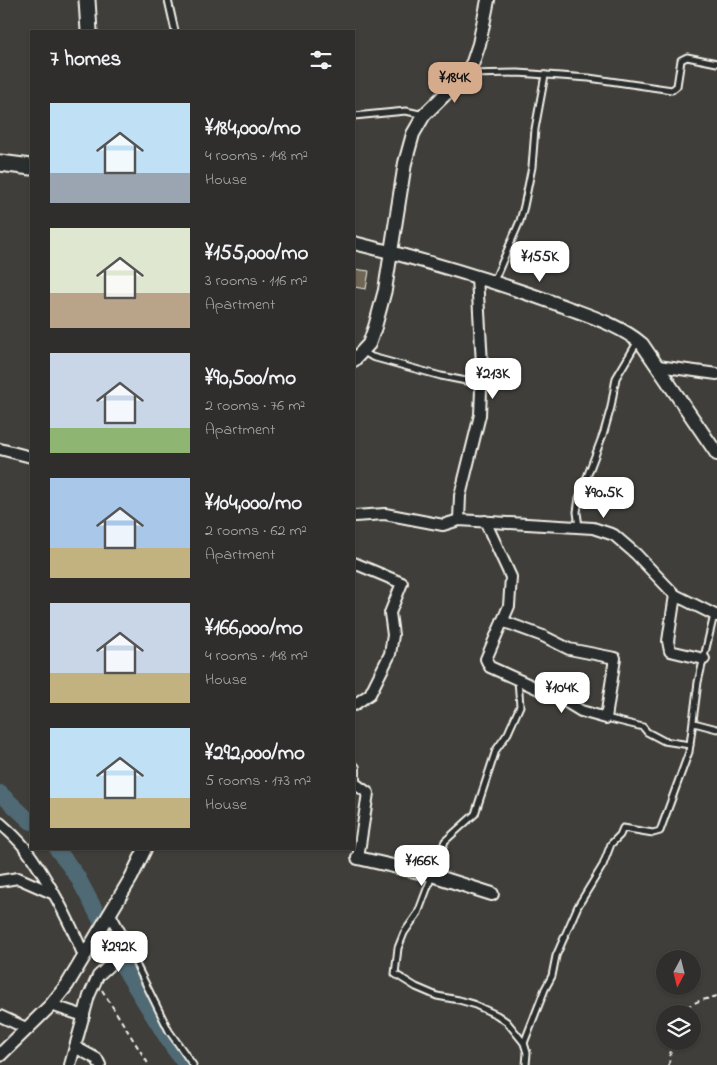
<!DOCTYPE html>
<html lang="en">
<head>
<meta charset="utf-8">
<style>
  body { margin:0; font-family:"Indie Flower",sans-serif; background:#3b3a38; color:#f1f3f6; height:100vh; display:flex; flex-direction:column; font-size:19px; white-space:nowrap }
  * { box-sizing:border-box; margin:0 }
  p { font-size:16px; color:#a7a8a9 }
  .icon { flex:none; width:28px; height:28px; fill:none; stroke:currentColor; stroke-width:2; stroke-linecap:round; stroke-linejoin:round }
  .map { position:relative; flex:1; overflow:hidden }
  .sheet { position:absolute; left:30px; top:30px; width:325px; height:820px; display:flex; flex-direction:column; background:#2f2e2c; border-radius:0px; box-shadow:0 1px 4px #0004,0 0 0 1px #4a4a48 }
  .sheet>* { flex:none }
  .needle { width:32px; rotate:187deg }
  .buttons { position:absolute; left:656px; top:950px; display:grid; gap:10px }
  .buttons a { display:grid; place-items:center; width:45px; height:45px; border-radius:50%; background:#2f2e2c; box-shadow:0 1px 4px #0004,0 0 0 1px #4a4a48; font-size:25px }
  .price { position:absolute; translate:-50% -42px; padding:0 11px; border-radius:10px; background:#fff; color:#222; font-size:16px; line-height:32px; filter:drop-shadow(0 1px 2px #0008) }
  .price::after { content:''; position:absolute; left:50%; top:30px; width:15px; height:11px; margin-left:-8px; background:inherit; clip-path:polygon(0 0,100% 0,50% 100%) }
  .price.selected { background:#d6ab8b; color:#111 }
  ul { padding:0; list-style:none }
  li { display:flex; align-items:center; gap:15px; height:125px; padding:0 20px }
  li span { display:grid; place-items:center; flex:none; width:140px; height:100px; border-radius:0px; color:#555 }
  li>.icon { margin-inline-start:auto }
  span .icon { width:60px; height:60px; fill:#fffc; stroke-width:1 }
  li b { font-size:21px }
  h2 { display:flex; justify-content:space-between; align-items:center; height:60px; padding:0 20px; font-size:21px }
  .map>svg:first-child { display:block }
</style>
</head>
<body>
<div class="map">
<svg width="717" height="1065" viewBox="0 0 717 1065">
  <rect width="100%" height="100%" fill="#3f3e3a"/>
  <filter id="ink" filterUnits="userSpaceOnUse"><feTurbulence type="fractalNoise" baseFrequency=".02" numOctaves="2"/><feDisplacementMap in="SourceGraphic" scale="10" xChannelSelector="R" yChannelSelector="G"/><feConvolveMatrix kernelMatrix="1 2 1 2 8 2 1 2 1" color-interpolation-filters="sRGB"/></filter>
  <g filter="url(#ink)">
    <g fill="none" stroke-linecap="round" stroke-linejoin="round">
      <g stroke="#4f6b74" stroke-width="16">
        <polyline points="0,793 31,822"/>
        <polyline points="57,849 77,876 100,919 117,957 172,1046 186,1065"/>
      </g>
    </g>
    <polygon fill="#6f6656" stroke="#f4f1e8" points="354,269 369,271 366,289 354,287"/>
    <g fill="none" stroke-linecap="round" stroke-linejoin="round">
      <g stroke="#f4f1e8" stroke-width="9">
        <g id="service">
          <polyline points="168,0 175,31"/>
          <polyline points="469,74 518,73 589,78 672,90 677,86 681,60 687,57 717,63"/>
          <polyline points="354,116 406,111 424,115"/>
          <polyline points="494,281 520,221 524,206 532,167 535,129 545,75"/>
          <polyline points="364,352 372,357 441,376 481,384"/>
          <polyline points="579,527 577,512 579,498 604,432 611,407 616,378 638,341"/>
          <polyline points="518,680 520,706 508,733 496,750 475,814 445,841 418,913 404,933 398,948 395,974 416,987 437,996 459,1000 473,1004 497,1015 507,1022 524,1043"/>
          <polyline points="606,718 643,727 647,732 664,741 690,745"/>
          <polyline points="694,723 717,729"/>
          <polyline points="128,948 169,1031 193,1065"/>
          <polyline points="526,1065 527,1053 524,1043 545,989 552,976 556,956 578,906 603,865 611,844 620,835 623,828 653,833 660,831 689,752 698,682 714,615"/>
        </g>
      </g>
      <g stroke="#f4f1e8" stroke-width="14">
        <g id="minor">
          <polyline points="658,366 717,374"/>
          <polyline points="0,449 31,457"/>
          <polyline points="354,516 385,514 443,525 459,520 593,528 614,535 636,554 675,595 717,616"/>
          <polyline points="459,520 460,496 480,415 482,364 477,277"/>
          <polyline points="485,521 511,577 509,606 486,659 490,667 563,700 581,711 606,718 615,658 569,649 543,636 502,621"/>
          <polyline points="354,563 402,583 390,613 393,635 390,654 370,694 354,705"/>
          <polyline points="675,595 668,641 670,651 704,659"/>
          <polyline points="354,768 354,783 368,793 358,858"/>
          <path d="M0,823C8,830 18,839 25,848C47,877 70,922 84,956"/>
          <polyline points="0,881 18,878 52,893"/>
          <polyline points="51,1005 84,1016"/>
          <polyline points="0,1016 28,1029"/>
          <polyline points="75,1047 97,1059 100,1065"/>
          <polyline points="70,1065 89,996 98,976 128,948 110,914"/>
        </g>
      </g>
      <g stroke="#f4f1e8" stroke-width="16">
        <g id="tertiary">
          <path d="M354,243C425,260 494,281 563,306C589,316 620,325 642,344L717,454"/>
          <polyline points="354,360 369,344 375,327 385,290 405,163 413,134 424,115 466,74 473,62 479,44 488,0"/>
          <polyline points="358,858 432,875 492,894"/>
          <polyline points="0,1055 51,1005 67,985 131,878 145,849"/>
        </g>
      </g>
      <g stroke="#f4f1e8" stroke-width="19">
        <g id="secondary">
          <polyline points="87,0 89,31"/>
          <polyline points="0,163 31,167"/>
        </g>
      </g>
      <g stroke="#f4f1e8" stroke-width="2" stroke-dasharray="5 4" stroke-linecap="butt">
        <polyline points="102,990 149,1065"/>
        <path d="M681,1014C688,1002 704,1000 717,996"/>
        <polyline points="669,1065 672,1041"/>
      </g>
      <use href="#service" stroke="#2a2d2e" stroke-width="5"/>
      <use href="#minor" stroke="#2a2d2e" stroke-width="10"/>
      <use href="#tertiary" stroke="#2a2d2e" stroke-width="12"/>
      <use href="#secondary" stroke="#2a2d2e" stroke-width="15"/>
    </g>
  </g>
</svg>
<div class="buttons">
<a><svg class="needle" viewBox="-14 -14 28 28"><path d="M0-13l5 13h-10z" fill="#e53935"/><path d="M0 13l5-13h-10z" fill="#a7a8a9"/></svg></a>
<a><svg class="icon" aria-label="layers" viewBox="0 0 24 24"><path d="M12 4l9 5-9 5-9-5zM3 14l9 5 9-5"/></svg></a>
</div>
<b class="price selected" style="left:455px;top:104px">¥184K</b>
<b class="price" style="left:540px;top:283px">¥155K</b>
<b class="price" style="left:493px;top:400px">¥213K</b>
<b class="price" style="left:604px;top:519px">¥90.5K</b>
<b class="price" style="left:562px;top:714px">¥104K</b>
<b class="price" style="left:422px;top:887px">¥166K</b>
<b class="price" style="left:119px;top:973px">¥292K</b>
<section class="sheet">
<h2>7 homes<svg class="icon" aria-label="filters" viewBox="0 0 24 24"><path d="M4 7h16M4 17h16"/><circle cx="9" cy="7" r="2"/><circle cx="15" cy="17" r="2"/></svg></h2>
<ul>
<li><span style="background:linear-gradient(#bfe0f5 70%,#9aa5b1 0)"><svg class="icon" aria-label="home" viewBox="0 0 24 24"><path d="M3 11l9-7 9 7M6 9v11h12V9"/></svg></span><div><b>¥184,000/mo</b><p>4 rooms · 148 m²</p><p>House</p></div></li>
<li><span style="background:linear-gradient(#dfe7d0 65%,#b9a48a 0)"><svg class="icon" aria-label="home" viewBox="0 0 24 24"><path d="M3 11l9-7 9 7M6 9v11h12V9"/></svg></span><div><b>¥155,000/mo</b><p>3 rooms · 116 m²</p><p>Apartment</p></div></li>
<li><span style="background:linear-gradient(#c9d6e8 75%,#8fb573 0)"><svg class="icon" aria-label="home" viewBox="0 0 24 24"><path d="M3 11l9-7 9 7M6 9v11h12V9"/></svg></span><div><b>¥90,500/mo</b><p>2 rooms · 76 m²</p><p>Apartment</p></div></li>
<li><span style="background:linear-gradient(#a9c7e8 70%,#c2b280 0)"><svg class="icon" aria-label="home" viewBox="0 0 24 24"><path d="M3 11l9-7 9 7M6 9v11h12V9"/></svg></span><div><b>¥104,000/mo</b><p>2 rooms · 62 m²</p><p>Apartment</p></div></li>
<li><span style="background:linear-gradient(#c9d6e8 70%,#c2b280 0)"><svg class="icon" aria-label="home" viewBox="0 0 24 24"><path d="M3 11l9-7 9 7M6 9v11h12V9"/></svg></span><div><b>¥166,000/mo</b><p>4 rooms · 148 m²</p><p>House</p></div></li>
<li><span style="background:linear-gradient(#bfe0f5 70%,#c2b280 0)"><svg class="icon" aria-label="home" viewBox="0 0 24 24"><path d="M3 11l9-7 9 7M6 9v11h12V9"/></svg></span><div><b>¥292,000/mo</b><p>5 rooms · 173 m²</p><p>House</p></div></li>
</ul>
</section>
</div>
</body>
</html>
